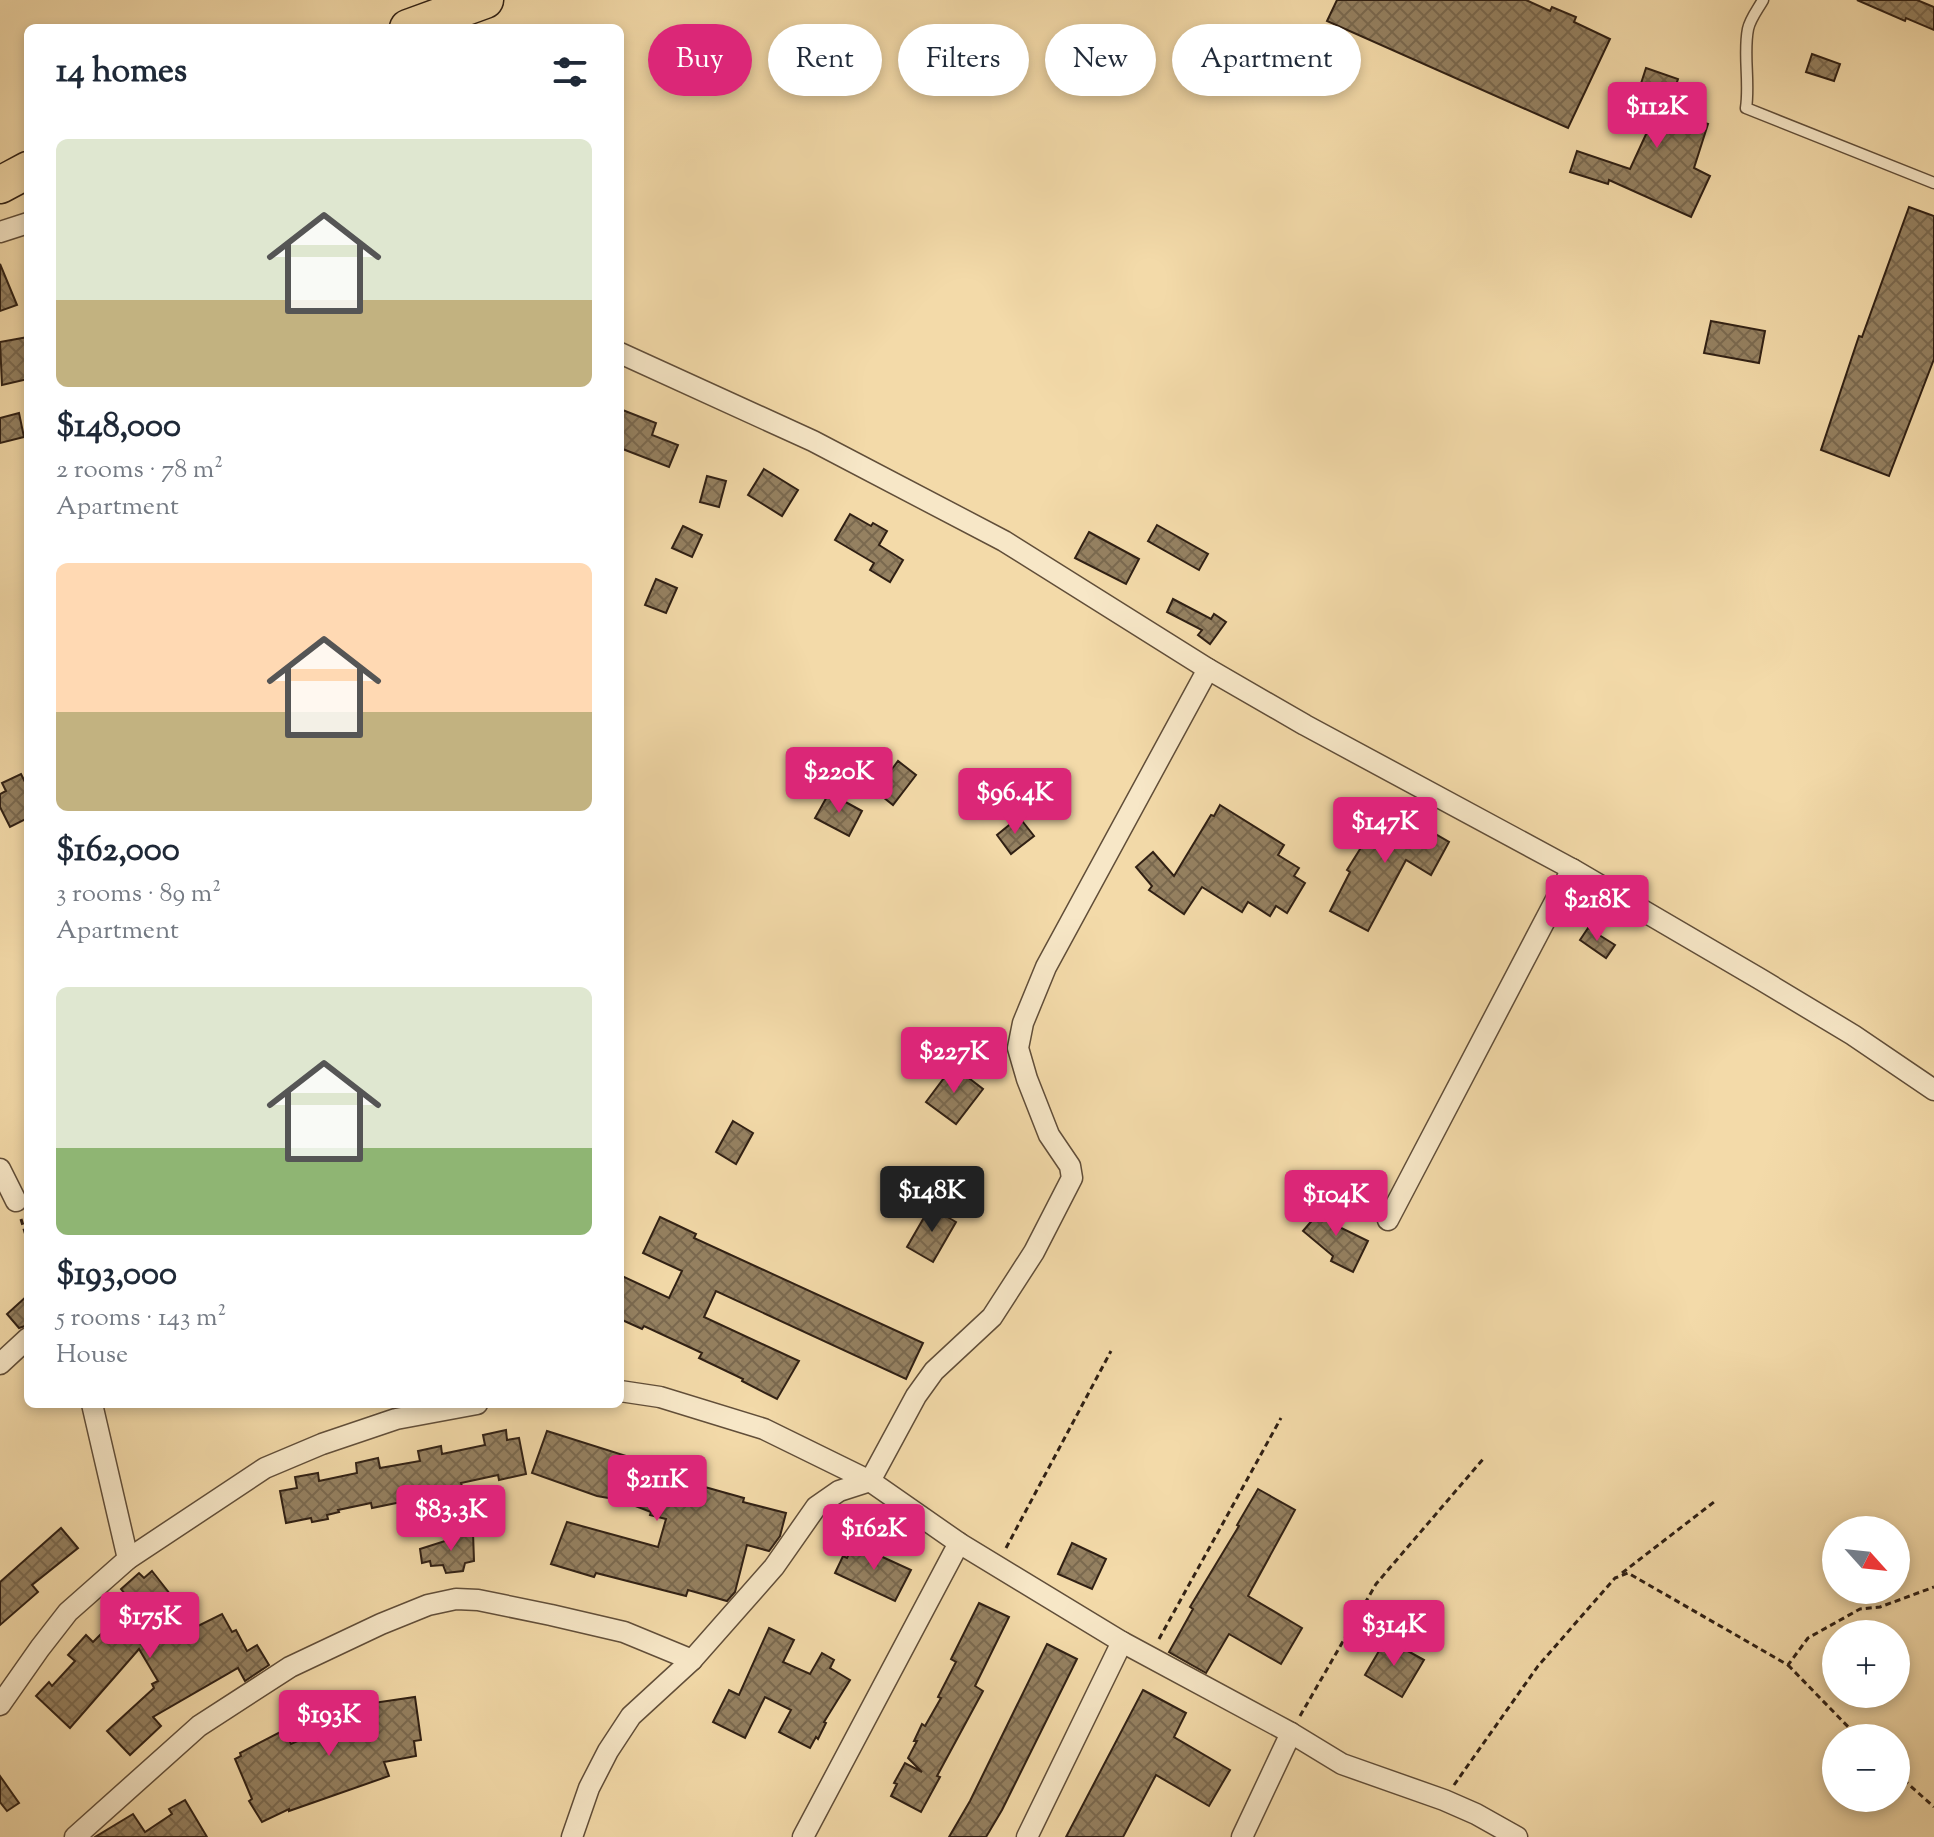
<!DOCTYPE html>
<html lang="en">
<head>
<meta charset="utf-8">
<style>
  body { margin:0; font-family:"Sorts Mill Goudy",serif; background:#f2f2f3; color:#1f2937; height:100vh; display:flex; flex-direction:column; font-size:30px; white-space:nowrap }
  * { box-sizing:border-box; margin:0 }
  p { font-size:26px; color:#747a83 }
  .icon { flex:none; width:44px; height:44px; fill:none; stroke:currentColor; stroke-width:2; stroke-linecap:round; stroke-linejoin:round }
  .map { position:relative; flex:1; overflow:hidden }
  .sheet { position:absolute; left:24px; top:24px; width:600px; height:1384px; display:flex; flex-direction:column; background:#fff; border-radius:12px; box-shadow:0 4px 12px #0003 }
  .sheet>* { flex:none }
  .guide { position:absolute; left:648px; top:24px; width:760px; height:72px; display:flex; gap:16px }
  .needle { width:52px; rotate:117deg }
  .tools { position:absolute; left:1822px; top:1516px; display:grid; gap:16px }
  .tools a { display:grid; place-items:center; width:88px; height:88px; border-radius:50%; background:#fff; box-shadow:0 4px 12px #0003; font-size:40px }
  .price { position:absolute; translate:-50% -68px; padding:0 18px; border-radius:8px; background:#db2777; color:#fff; font-size:26px; line-height:52px; filter:drop-shadow(0 2px 4px #0008) }
  .price::after { content:''; position:absolute; left:50%; top:48px; width:24px; height:18px; margin-left:-12px; background:inherit; clip-path:polygon(0 0,100% 0,50% 100%) }
  .price.current { background:#222; color:#fff }
  ul { padding:0; list-style:none }
  li { display:grid; align-content:center; gap:16px; height:424px; padding:0 32px }
  li span { display:grid; place-items:center; height:248px; border-radius:12px; color:#555 }
  li>.icon { margin-inline-start:auto }
  span .icon { width:144px; height:144px; fill:#fffc; stroke-width:1 }
  li b { font-size:34px }
  h2 { display:flex; justify-content:space-between; align-items:center; height:96px; padding:0 32px; font-size:34px }
  .tag { padding:0 28px; border-radius:36px; background:#fff; box-shadow:0 4px 12px #0003; font-size:28px; line-height:72px }
  .tag.current { background:#db2777; color:#fff }
  .map>svg:first-child { display:block }
</style>
</head>
<body>
<div class="map">
<svg width="1934" height="1837" viewBox="0 0 1934 1837">
  <defs>
    <pattern id="building-cross-hatch" width="8" height="8" patternUnits="userSpaceOnUse" patternTransform="scale(2)"><rect width="8" height="8" fill="#958161"/><path d="M0 0l8 8M0 8l8-8" fill="none" stroke="#7a694f"/></pattern>
  </defs>
  <rect width="100%" height="100%" fill="#f3daa9"/>
  <filter id="stains"><feTurbulence type="fractalNoise" baseFrequency=".0025" numOctaves="4"/><feColorMatrix values="0 0 0 0 .2 0 0 0 0 .09 0 0 0 0 .02 0 0 0 .5 -.17"/></filter>
  <radialGradient id="worn" r=".72"><stop offset=".6" stop-color="#630" stop-opacity="0"/><stop offset="1" stop-color="#630" stop-opacity=".3"/></radialGradient>
  <g fill="url(#building-cross-hatch)" stroke="#302014" stroke-width="2">
    <polygon points="1337,0 1526,0 1550,11 1552,7 1576,17 1574,22 1610,39 1568,128 1327,21"/>
    <polygon points="1857,0 1917,0 1934,7 1934,30 1906,18 1905,21"/>
    <polygon points="1812,54 1840,64 1834,81 1806,72"/>
    <polygon points="1646,68 1678,79 1667,111 1708,124 1694,168 1710,176 1691,217 1609,180 1608,184 1570,172 1577,151 1630,169 1648,130 1622,121 1628,101 1635,102"/>
    <polygon points="1909,207 1934,216 1934,359 1889,476 1821,450 1859,336 1862,337"/>
    <polygon points="0,264 17,305 0,311"/>
    <polygon points="1711,321 1765,331 1759,363 1704,353"/>
    <polygon points="28,337 28,379 2,385 0,342"/>
    <polygon points="620,409 656,423 652,435 678,445 669,467 620,448"/>
    <polygon points="19,413 24,437 0,443 0,418"/>
    <polygon points="764,469 798,490 782,516 748,495"/>
    <polygon points="707,476 726,481 719,507 700,502"/>
    <polygon points="850,514 871,526 873,523 887,531 879,545 903,560 890,582 870,570 874,563 835,540"/>
    <polygon points="1157,525 1208,554 1199,570 1148,541"/>
    <polygon points="683,526 702,535 692,557 672,548"/>
    <polygon points="1089,532 1139,559 1126,584 1075,558"/>
    <polygon points="656,579 677,588 666,613 645,605"/>
    <polygon points="1173,599 1211,619 1214,614 1226,622 1210,644 1198,635 1202,630 1167,612"/>
    <polygon points="879,760 892,769 898,761 916,775 893,805 863,781"/>
    <polygon points="21,774 28,788 28,818 10,827 0,807 0,794 6,791 2,783"/>
    <polygon points="829,793 862,811 849,836 815,818"/>
    <polygon points="1220,805 1284,845 1278,855 1299,868 1294,876 1305,883 1287,913 1276,906 1270,916 1248,902 1242,912 1202,887 1184,914 1149,890 1152,886 1136,867 1153,852 1174,876 1211,815 1214,816"/>
    <polygon points="1387,806 1449,842 1431,875 1406,860 1368,931 1330,911 1350,872 1347,870"/>
    <polygon points="1019,817 1034,836 1011,854 997,835"/>
    <polygon points="1588,928 1615,945 1606,958 1580,940"/>
    <polygon points="953,1066 983,1089 956,1124 926,1102"/>
    <polygon points="733,1121 753,1133 736,1164 716,1152"/>
    <polygon points="1328,1202 1342,1214 1333,1224 1368,1241 1353,1272 1331,1261 1333,1256 1303,1231"/>
    <polygon points="930,1207 956,1222 933,1262 907,1247"/>
    <polygon points="660,1217 696,1234 694,1238 923,1343 906,1379 716,1291 704,1317 799,1361 777,1399 742,1381 743,1379 699,1358 702,1353 644,1326 642,1329 620,1319 620,1275 669,1298 682,1271 643,1253"/>
    <polygon points="28,1295 28,1325 19,1328 7,1314"/>
    <polygon points="506,1430 507,1440 519,1438 526,1474 499,1480 498,1475 461,1483 462,1486 450,1488 451,1492 447,1493 450,1518 415,1523 411,1500 372,1508 371,1503 338,1510 339,1512 327,1515 328,1519 312,1522 311,1518 286,1523 280,1491 297,1488 295,1477 318,1473 319,1481 357,1473 356,1463 378,1458 380,1468 420,1461 418,1451 441,1446 442,1454 485,1445 483,1435"/>
    <polygon points="547,1431 658,1466 655,1473 744,1498 743,1502 786,1513 780,1536 769,1551 747,1545 735,1592 727,1601 688,1590 686,1596 596,1573 594,1577 551,1564 567,1522 658,1547 666,1519 650,1515 651,1512 620,1500 597,1496 532,1473"/>
    <polygon points="1258,1489 1295,1510 1248,1596 1302,1628 1281,1664 1229,1634 1206,1673 1169,1652 1193,1609 1190,1607 1239,1526 1237,1525"/>
    <polygon points="61,1528 78,1548 32,1585 38,1592 0,1625 0,1582"/>
    <polygon points="473,1532 474,1561 465,1563 463,1571 446,1573 443,1565 431,1566 430,1561 422,1563 420,1549"/>
    <polygon points="1072,1543 1106,1559 1092,1589 1058,1574"/>
    <polygon points="854,1544 911,1570 895,1601 835,1573 843,1556 847,1558"/>
    <polygon points="152,1571 196,1627 222,1614 232,1632 236,1630 247,1651 257,1645 269,1665 245,1681 238,1668 153,1717 161,1726 130,1755 107,1731 154,1688 152,1684 158,1681 139,1649 70,1728 36,1696 49,1682 52,1686 75,1661 68,1655 86,1635 93,1642 117,1618 109,1608 125,1594 121,1589 139,1573 144,1578"/>
    <polygon points="979,1603 1009,1617 975,1686 983,1691 937,1776 940,1777 921,1812 891,1796 897,1784 894,1783 905,1763 922,1772 908,1758 917,1741 914,1741 922,1724 925,1726 941,1698 938,1697 956,1662 951,1659"/>
    <polygon points="769,1628 794,1640 783,1662 810,1674 822,1653 834,1660 830,1668 850,1680 824,1722 826,1723 818,1739 816,1737 810,1748 779,1732 791,1710 765,1697 745,1738 713,1722 729,1690 739,1695"/>
    <polygon points="1386,1639 1424,1660 1402,1697 1365,1675"/>
    <polygon points="1047,1644 1077,1659 1002,1810 986,1837 949,1837 970,1801"/>
    <polygon points="1143,1690 1186,1713 1174,1737 1230,1770 1209,1806 1156,1775 1123,1837 1066,1837"/>
    <polygon points="415,1697 421,1740 414,1741 416,1756 384,1762 389,1776 289,1811 289,1809 262,1822 249,1801 252,1799 235,1759 241,1756 240,1753 284,1730 291,1744 316,1733 324,1723 336,1726 367,1714 366,1704"/>
    <polygon points="0,1776 19,1803 7,1811 0,1802"/>
    <polygon points="185,1800 207,1837 95,1837 133,1814 145,1832 172,1814 169,1809"/>
  </g>
  <g fill="none" stroke-linecap="round" stroke-linejoin="round">
    <g stroke="#614e39" stroke-width="13">
      <path id="lane" d="M1763,0C1758,9 1750,19 1748,29C1743,54 1750,82 1746,108L1934,183"/>
    </g>
    <g stroke="#614e39" stroke-width="23">
      <g id="street">
        <polyline points="0,232 28,223"/>
        <polyline points="620,353 813,441 1004,541 1208,669 1305,725 1572,869 1760,979 1853,1035 1934,1090"/>
        <polyline points="0,1169 16,1201"/>
        <polyline points="1388,1220 1572,869"/>
        <polyline points="0,1364 28,1338"/>
        <polyline points="620,1391 660,1397 764,1429 870,1481 959,1543 1122,1642 1291,1733 1342,1764 1444,1800 1476,1814 1517,1837"/>
        <polyline points="92,1404 128,1559"/>
        <polyline points="0,1705 40,1648 68,1612 128,1559 265,1468 322,1444 396,1419 477,1404"/>
        <polyline points="75,1837 199,1726 290,1667 381,1624 428,1605 456,1599 478,1600 551,1615 624,1632 692,1660"/>
        <polyline points="572,1837 589,1788 608,1751 631,1716 692,1660 774,1567 816,1507 839,1491 870,1481 916,1396 934,1371 992,1317 1034,1252 1072,1178 1070,1166 1049,1135 1027,1079 1018,1048 1023,1023 1046,967 1208,669"/>
        <polyline points="803,1837 959,1543"/>
        <polyline points="1027,1837 1122,1642"/>
        <polyline points="1242,1837 1291,1733"/>
      </g>
    </g>
    <g stroke="#302014" stroke-width="39">
      <g id="highway">
        <polyline points="408,28 485,0"/>
        <polyline points="0,185 28,170"/>
      </g>
    </g>
    <g stroke="#302014" stroke-width="3" stroke-dasharray="6 4" stroke-linecap="butt">
      <polyline points="21,1219 28,1242"/>
      <polyline points="1006,1548 1111,1351"/>
      <polyline points="1622,1573 1714,1502"/>
      <polyline points="1159,1639 1281,1418"/>
      <polyline points="1788,1665 1859,1738"/>
      <polyline points="1300,1716 1376,1584 1484,1458"/>
      <polyline points="1896,1773 1934,1807"/>
      <polyline points="1454,1785 1538,1666 1615,1578 1628,1573 1788,1665 1808,1638 1860,1609 1880,1607 1934,1587"/>
    </g>
    <use href="#lane" stroke="#f7e7c7" stroke-width="10"/>
    <use href="#street" stroke="#f7e7c7" stroke-width="20"/>
    <use href="#highway" stroke="#f3daa9" stroke-width="36"/>
  </g>
  <rect width="100%" height="100%" filter="url(#stains)"/>
  <rect width="100%" height="100%" fill="url(#worn)"/>
</svg>
<div class="tools">
<a><svg class="needle" viewBox="-14 -14 28 28"><path d="M0-13l5 13h-10z" fill="#e53935"/><path d="M0 13l5-13h-10z" fill="#747a83"/></svg></a>
<a>+</a>
<a>−</a>
</div>
<b class="price" style="left:1657px;top:150px">$112K</b>
<b class="price" style="left:839px;top:815px">$220K</b>
<b class="price" style="left:1015px;top:836px">$96.4K</b>
<b class="price" style="left:1385px;top:865px">$147K</b>
<b class="price" style="left:1597px;top:943px">$218K</b>
<b class="price" style="left:954px;top:1095px">$227K</b>
<b class="price current" style="left:932px;top:1234px">$148K</b>
<b class="price" style="left:1336px;top:1238px">$104K</b>
<b class="price" style="left:657px;top:1523px">$211K</b>
<b class="price" style="left:451px;top:1553px">$83.3K</b>
<b class="price" style="left:874px;top:1572px">$162K</b>
<b class="price" style="left:150px;top:1660px">$175K</b>
<b class="price" style="left:1394px;top:1668px">$314K</b>
<b class="price" style="left:329px;top:1758px">$193K</b>
<div class="guide">
<a class="tag current">Buy</a>
<a class="tag">Rent</a>
<a class="tag">Filters</a>
<a class="tag">New</a>
<a class="tag">Apartment</a>
</div>
<section class="sheet">
<h2>14 homes<svg class="icon" aria-label="filters" viewBox="0 0 24 24"><path d="M4 7h16M4 17h16"/><circle cx="9" cy="7" r="2"/><circle cx="15" cy="17" r="2"/></svg></h2>
<ul>
<li><span style="background:linear-gradient(#dfe7d0 65%,#c2b280 0)"><svg class="icon" aria-label="home" viewBox="0 0 24 24"><path d="M3 11l9-7 9 7M6 9v11h12V9"/></svg></span><div><b>$148,000</b><p>2 rooms · 78 m²</p><p>Apartment</p></div></li>
<li><span style="background:linear-gradient(#ffd9b3 60%,#c2b280 0)"><svg class="icon" aria-label="home" viewBox="0 0 24 24"><path d="M3 11l9-7 9 7M6 9v11h12V9"/></svg></span><div><b>$162,000</b><p>3 rooms · 89 m²</p><p>Apartment</p></div></li>
<li><span style="background:linear-gradient(#dfe7d0 65%,#8fb573 0)"><svg class="icon" aria-label="home" viewBox="0 0 24 24"><path d="M3 11l9-7 9 7M6 9v11h12V9"/></svg></span><div><b>$193,000</b><p>5 rooms · 143 m²</p><p>House</p></div></li>
</ul>
</section>
</div>
</body>
</html>
